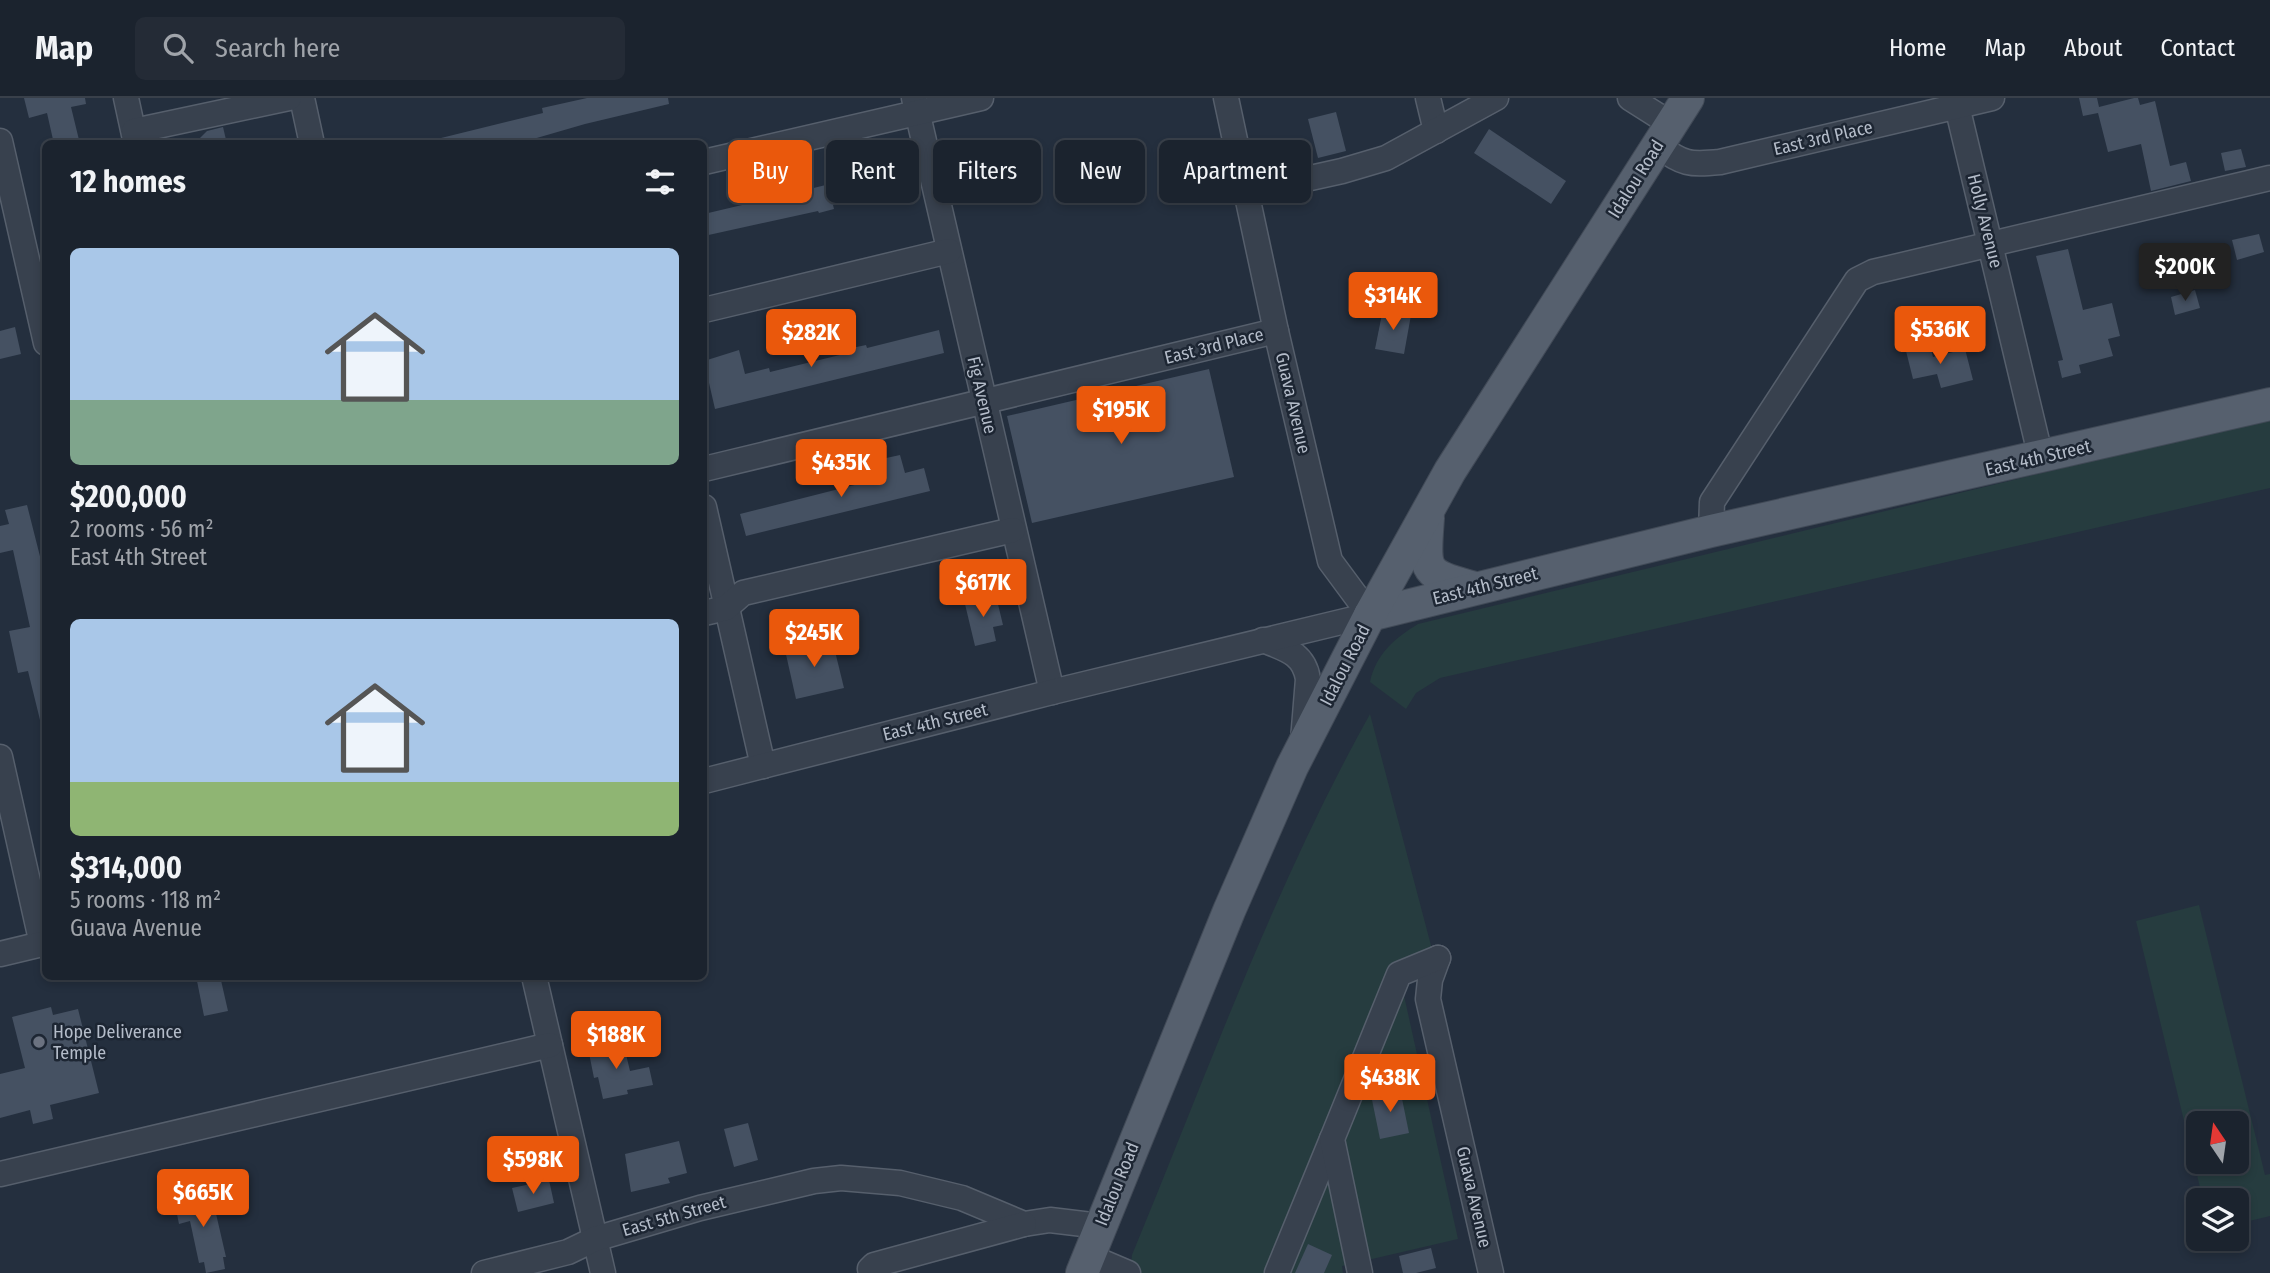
<!DOCTYPE html>
<html lang="en">
<head>
<meta charset="utf-8">
<style>
  body { margin:0; font-family:"Fira Sans Condensed",sans-serif; background:#242b36; color:#f1f3f6; height:100vh; display:flex; flex-direction:column; font-size:26px; white-space:nowrap }
  * { box-sizing:border-box; margin:0 }
  p { font-size:23px; color:#a0a4aa }
  .icon { flex:none; width:38px; height:38px; fill:none; stroke:currentColor; stroke-width:2; stroke-linecap:round; stroke-linejoin:round }
  .map { position:relative; flex:1; overflow:hidden }
  .drawer { position:absolute; left:42px; top:42px; width:665px; height:840px; display:flex; flex-direction:column; background:#1b232e; border-radius:10px; box-shadow:0 4px 10px #0003,0 0 0 2px #39404a }
  .drawer>* { flex:none }
  .top-card { position:absolute; left:728px; top:42px; width:665px; height:63px; display:flex; gap:14px }
  .needle { width:46px; rotate:347deg }
  .controls { position:absolute; left:2186px; top:1013px; display:grid; gap:14px }
  .controls a { display:grid; place-items:center; width:63px; height:63px; border-radius:10px; background:#1b232e; box-shadow:0 4px 10px #0003,0 0 0 2px #39404a; font-size:35px }
  .price { position:absolute; translate:-50% -60px; padding:0 16px; border-radius:7px; background:#ea580c; color:#fff; font-size:23px; line-height:46px; filter:drop-shadow(0 2px 4px #0008) }
  .price::after { content:''; position:absolute; left:50%; top:42px; width:21px; height:16px; margin-left:-10px; background:inherit; clip-path:polygon(0 0,100% 0,50% 100%) }
  .price.selected { background:#222; color:#fff }
  ul { padding:0; list-style:none }
  li { display:grid; align-content:center; gap:14px; height:371px; padding:0 28px }
  li span { display:grid; place-items:center; height:217px; border-radius:10px; color:#555 }
  li>.icon { margin-inline-start:auto }
  span .icon { width:126px; height:126px; fill:#fffc; stroke-width:1 }
  li b { font-size:30px }
  h2 { display:flex; justify-content:space-between; align-items:center; height:84px; padding:0 28px; font-size:30px }
  .tag { padding:0 24px; border-radius:10px; background:#1b232e; box-shadow:0 4px 10px #0003,0 0 0 2px #39404a; font-size:24px; line-height:63px }
  .tag.selected { background:#ea580c; color:#fff }
  header { display:flex; align-items:center; gap:42px; box-sizing:border-box; height:98px; padding:0 35px; background:#1b232e; border-bottom:2px solid #39404a }
  header strong { font-size:33px }
  nav { display:flex; gap:38px; margin-inline-start:auto; font-size:24px }
  .search { width:490px; height:63px; background:#242b36; display:flex; align-items:center; gap:18px; box-sizing:border-box; padding:0 24px; border-radius:10px; color:#a0a4aa; font-size:26px }
  .map>svg:first-child { display:block }
</style>
</head>
<body>
<header>
<strong>Map</strong>
<div class="search"><svg class="icon" aria-label="search" viewBox="0 0 24 24"><circle cx="10" cy="10" r="6"/><path d="M15 15l6 6"/></svg>Search here</div>
<nav><a>Home</a><a>Map</a><a>About</a><a>Contact</a></nav>
</header>
<div class="map">
<svg width="2270" height="1175" viewBox="0 0 2270 1175">
  <rect width="100%" height="100%" fill="#242f3e"/>
  <g fill="#263c3f" fill-rule="evenodd">
    <path d="M2270,320V390L1440,580L1416,595L1406,611L1370,584C1376,556 1395,540 1418,526Z"/>
    <path d="M1370,616L1433,855L1425,858L1403,893L1458,1141L1342,1168L1343,1175H1130L1132,1157C1207,976 1274,788 1370,616Z"/>
    <path d="M2199,807L2265,1077L2270,1076V1118L2237,1126L2236,1102H2203L2136,823ZM2198,1026H2236V1064H2198Z"/>
  </g>
  <g fill="#455162">
    <polygon points="24,0 85,0 86,6 71,9 80,46 54,46 47,15 29,20"/>
    <polygon points="587,0 668,0 669,6 585,26 516,46 441,46 441,40 543,15 542,10"/>
    <polygon points="2079,0 2097,0 2099,9 2134,0 2138,0 2140,7 2155,3 2170,68 2186,64 2191,83 2151,93 2141,46 2108,54 2098,15 2083,18"/>
    <polygon points="1336,14 1346,53 1318,60 1308,21"/>
    <polygon points="223,29 227,46 194,46 207,33"/>
    <polygon points="1489,31 1566,83 1551,106 1474,55"/>
    <polygon points="2241,51 2246,69 2225,73 2221,55"/>
    <polygon points="903,68 908,90 833,107 834,111 819,115 818,113 704,138 704,116 759,103 754,84 772,79 775,95 780,94 781,98"/>
    <polygon points="2259,136 2264,154 2237,162 2232,142"/>
    <polygon points="2068,151 2083,212 2112,205 2120,238 2108,241 2113,258 2079,267 2081,275 2062,280 2058,263 2063,262 2036,158"/>
    <polygon points="2195,192 2200,210 2175,217 2171,199"/>
    <polygon points="1383,211 1411,217 1404,256 1375,251"/>
    <polygon points="15,229 21,256 0,261 0,233"/>
    <polygon points="939,232 944,255 715,311 704,263 739,252 745,276 769,270 770,274 848,255 847,251 866,247 867,250"/>
    <polygon points="1930,247 1933,259 1965,251 1973,282 1941,290 1937,276 1913,281 1906,253"/>
    <polygon points="1209,271 1234,379 1032,425 1007,318"/>
    <polygon points="900,357 905,375 924,370 930,393 746,438 740,416 882,380 877,362"/>
    <polygon points="27,407 46,482 46,621 40,622 28,573 18,575 9,533 30,529 13,452 0,455 0,428 9,426 5,412"/>
    <polygon points="981,498 981,502 996,498 1003,527 993,529 996,543 975,548 964,502"/>
    <polygon points="832,541 844,590 796,601 785,552"/>
    <polygon points="196,878 220,878 228,913 204,918"/>
    <polygon points="51,909 53,917 78,911 99,995 50,1007 53,1021 33,1026 30,1012 0,1020 0,976 25,970 12,919"/>
    <polygon points="616,943 618,949 624,948 630,973 649,969 653,987 627,992 628,996 603,1001 598,979 594,980 589,955 594,954 592,948"/>
    <polygon points="1400,991 1409,1035 1380,1041 1371,997"/>
    <polygon points="748,1025 758,1062 734,1069 724,1031"/>
    <polygon points="679,1043 687,1075 668,1080 670,1085 631,1094 625,1056"/>
    <polygon points="549,1082 554,1105 518,1114 512,1090"/>
    <polygon points="211,1094 226,1159 223,1159 225,1171 206,1175 204,1164 199,1165 190,1123 179,1126 174,1102"/>
    <polygon points="1308,1146 1332,1157 1324,1175 1295,1175"/>
    <polygon points="1431,1150 1436,1170 1416,1175 1403,1175 1399,1158"/>
  </g>
  <g fill="none" stroke-linecap="round" stroke-linejoin="round">
    <g stroke="#565f6c" stroke-width="27">
      <g id="minor">
        <polyline points="126,0 136,46"/>
        <polyline points="302,0 312,46"/>
        <polyline points="914,0 1052,594"/>
        <polyline points="1428,0 1436,33"/>
        <polyline points="1630,0 1671,26"/>
        <polyline points="1957,8 2041,360"/>
        <polyline points="134,33 289,0"/>
        <polyline points="0,43 46,245"/>
        <path d="M1658,48C1684,66 1688,67 1720,64L1992,0"/>
        <polyline points="704,64 981,0"/>
        <polyline points="1247,94 1342,73 1386,60 1496,0"/>
        <polyline points="704,212 949,153"/>
        <polyline points="704,371 1276,233"/>
        <polyline points="704,409 763,668"/>
        <polyline points="1711,433 1712,404 1857,182 1873,174 2270,80"/>
        <polyline points="704,515 726,510 743,495 1013,432"/>
        <path d="M1263,542C1285,551 1304,555 1308,581L1303,642"/>
        <polyline points="0,659 42,846"/>
        <polyline points="704,683 1052,594 1370,517 1330,463 1276,233 1226,0"/>
        <polyline points="0,856 46,845"/>
        <polyline points="1438,860 1430,882 1428,901 1491,1175"/>
        <polyline points="534,878 603,1175"/>
        <polyline points="0,1076 550,947"/>
        <polyline points="1088,1158 1128,1175"/>
        <polyline points="484,1175 568,1154 595,1141 700,1110 814,1083 841,1080 900,1085 962,1100 1024,1126 1050,1122 1100,1128"/>
        <polyline points="871,1175 870,1171 874,1167 1024,1126"/>
        <polyline points="1277,1175 1332,1041"/>
        <polyline points="1360,1175 1332,1041 1399,876 1438,860"/>
      </g>
    </g>
    <g stroke="#414a57" stroke-width="34">
      <g id="major">
        <path d="M1428,420C1424,474 1422,476 1475,490"/>
        <polyline points="1370,517 1711,433 2270,306"/>
        <polyline points="1082,1175 1229,813 1292,669 1370,517 1450,373 1688,0"/>
      </g>
    </g>
    <use href="#minor" stroke="#38414e" stroke-width="24"/>
    <use href="#major" stroke="#56606e" stroke-width="32"/>
  </g>
  <circle fill="#6b7280" stroke="#1d2633" stroke-width="2.5" cx="39" cy="944" r="7"/>
  <g text-anchor="middle" dominant-baseline="central" stroke-width="5" stroke-linejoin="round" paint-order="stroke">
    <g font-size="18" fill="#b4bcc9" stroke="#1d2633">
      <text transform="translate(1823 40) rotate(-13)">East 3rd Place</text>
      <text transform="translate(1636 81) rotate(-58)">Idalou Road</text>
      <text transform="translate(1985 123) rotate(76)">Holly Avenue</text>
      <text transform="translate(1214 248) rotate(-14)">East 3rd Place</text>
      <text transform="translate(982 297) rotate(77)">Fig Avenue</text>
      <text transform="translate(1293 305) rotate(77)">Guava Avenue</text>
      <text transform="translate(2038 360) rotate(-13)">East 4th Street</text>
      <text transform="translate(1485 488) rotate(-14)">East 4th Street</text>
      <text transform="translate(1345 567) rotate(-63)">Idalou Road</text>
      <text transform="translate(935 624) rotate(-14)">East 4th Street</text>
      <text transform="translate(1117 1086) rotate(-68)">Idalou Road</text>
      <text transform="translate(1474 1099) rotate(77)">Guava Avenue</text>
      <text transform="translate(674 1118) rotate(-16)">East 5th Street</text>
    </g>
    <g font-size="18" fill="#b4bcc9" stroke="#1d2633" text-anchor="start">
      <text x="53" y="934">Hope Deliverance<tspan x="53" dy="21">Temple</tspan></text>
    </g>
  </g>
</svg>
<div class="controls">
<a><svg class="needle" viewBox="-14 -14 28 28"><path d="M0-13l5 13h-10z" fill="#e53935"/><path d="M0 13l5-13h-10z" fill="#a0a4aa"/></svg></a>
<a><svg class="icon" aria-label="layers" viewBox="0 0 24 24"><path d="M12 4l9 5-9 5-9-5zM3 14l9 5 9-5"/></svg></a>
</div>
<b class="price selected" style="left:2185px;top:205px">$200K</b>
<b class="price" style="left:1393px;top:234px">$314K</b>
<b class="price" style="left:1940px;top:268px">$536K</b>
<b class="price" style="left:811px;top:271px">$282K</b>
<b class="price" style="left:1121px;top:348px">$195K</b>
<b class="price" style="left:841px;top:401px">$435K</b>
<b class="price" style="left:983px;top:521px">$617K</b>
<b class="price" style="left:814px;top:571px">$245K</b>
<b class="price" style="left:616px;top:973px">$188K</b>
<b class="price" style="left:1390px;top:1016px">$438K</b>
<b class="price" style="left:533px;top:1098px">$598K</b>
<b class="price" style="left:203px;top:1131px">$665K</b>
<div class="top-card">
<a class="tag selected">Buy</a>
<a class="tag">Rent</a>
<a class="tag">Filters</a>
<a class="tag">New</a>
<a class="tag">Apartment</a>
</div>
<section class="drawer">
<h2>12 homes<svg class="icon" aria-label="filters" viewBox="0 0 24 24"><path d="M4 7h16M4 17h16"/><circle cx="9" cy="7" r="2"/><circle cx="15" cy="17" r="2"/></svg></h2>
<ul>
<li><span style="background:linear-gradient(#a9c7e8 70%,#7fa58c 0)"><svg class="icon" aria-label="home" viewBox="0 0 24 24"><path d="M3 11l9-7 9 7M6 9v11h12V9"/></svg></span><div><b>$200,000</b><p>2 rooms · 56 m²</p><p>East 4th Street</p></div></li>
<li><span style="background:linear-gradient(#a9c7e8 75%,#8fb573 0)"><svg class="icon" aria-label="home" viewBox="0 0 24 24"><path d="M3 11l9-7 9 7M6 9v11h12V9"/></svg></span><div><b>$314,000</b><p>5 rooms · 118 m²</p><p>Guava Avenue</p></div></li>
</ul>
</section>
</div>
</body>
</html>
